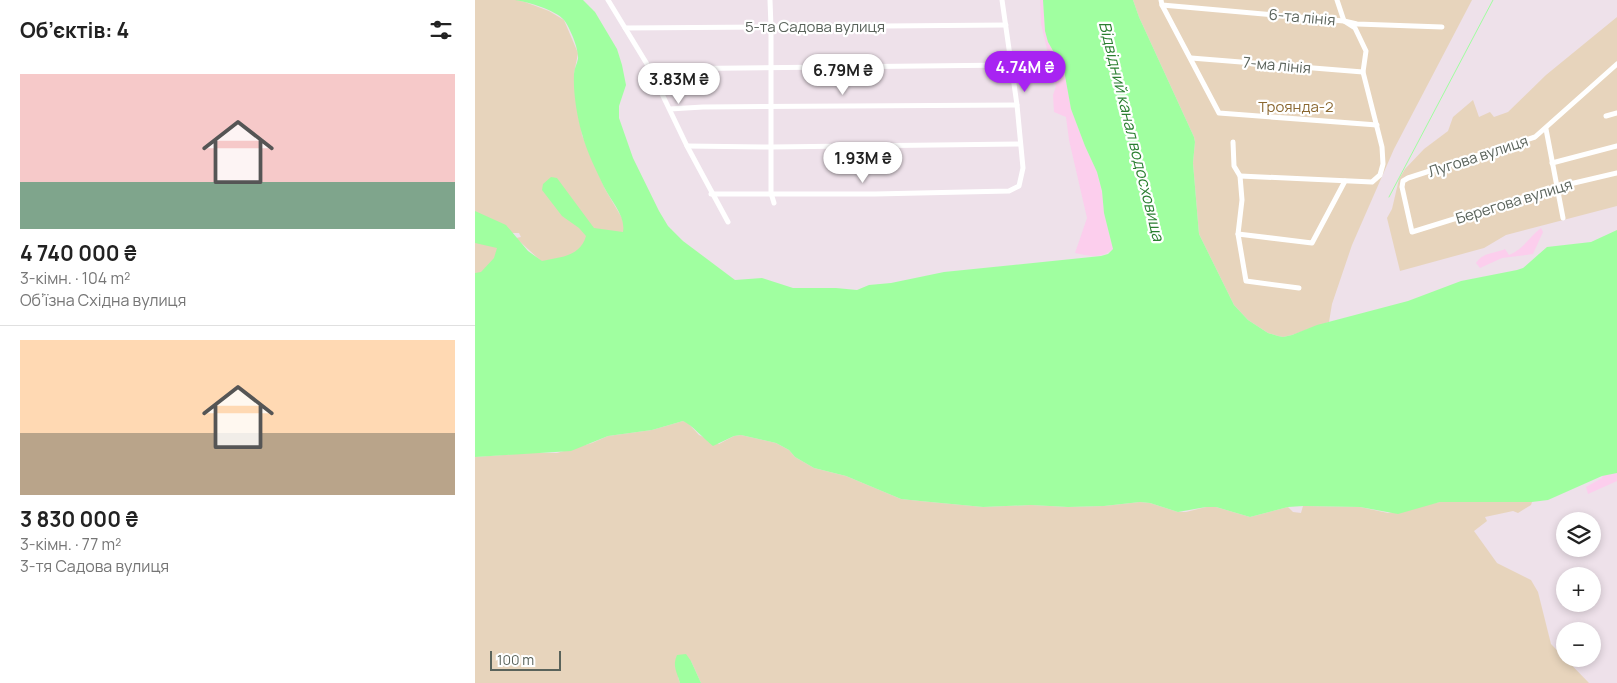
<!DOCTYPE html>
<html lang="uk">
<head>
<meta charset="utf-8">
<style>
  body { margin:0; font-family:Manrope,sans-serif; background:#f6f6f6; color:#222; height:100vh; display:flex; flex-direction:column; font-size:19px; white-space:nowrap }
  * { box-sizing:border-box; margin:0 }
  p { font-size:16px; color:#767676 }
  .icon { flex:none; width:28px; height:28px; fill:none; stroke:currentColor; stroke-width:2; stroke-linecap:round; stroke-linejoin:round }
  .map { position:relative; flex:1; overflow:hidden }
  .sheet { display:flex; flex-direction:column; background:#fff; width:475px }
  .sheet>* { flex:none }
  .buttons { position:absolute; left:1081px; top:512px; display:grid; gap:10px }
  .buttons a { display:grid; place-items:center; width:45px; height:45px; border-radius:50%; background:#fff; box-shadow:0 2px 8px #0003; font-size:25px }
  .scale { position:absolute; left:15px; bottom:12px; width:71px; box-sizing:border-box; padding-left:5px; border:2px solid #5a635b; border-top:0; font-size:14px; line-height:18px; white-space:nowrap; color:#5a635b; -webkit-text-stroke:4px #fff; paint-order:stroke }
  .price { position:absolute; translate:-50% -42px; padding:0 11px; border-radius:18px; background:#fff; color:#222; font-size:16px; line-height:32px; filter:drop-shadow(0 1px 2px #0008) }
  .price::after { content:''; position:absolute; left:50%; top:30px; width:15px; height:11px; margin-left:-8px; background:inherit; clip-path:polygon(0 0,100% 0,50% 100%) }
  .price.active { background:#a823f2; color:#fff }
  ul { padding:0; list-style:none }
  li { display:grid; align-content:center; gap:10px; height:265px; padding:0 20px }
  li+li { border-top:1px solid #e0e0e0 }
  li span { display:grid; place-items:center; height:155px; border-radius:0px; color:#555 }
  li>.icon { margin-inline-start:auto }
  span .icon { width:90px; height:90px; fill:#fffc; stroke-width:1 }
  li b { font-size:21px }
  h2 { display:flex; justify-content:space-between; align-items:center; height:60px; padding:0 20px; font-size:21px }
  main { display:flex; flex:1; min-height:0 }
  .map>svg:first-child { display:block }
</style>
</head>
<body>
<main>
<section class="sheet">
<h2>Об’єктів: 4<svg class="icon" aria-label="filters" viewBox="0 0 24 24"><path d="M4 7h16M4 17h16"/><circle cx="9" cy="7" r="2"/><circle cx="15" cy="17" r="2"/></svg></h2>
<ul>
<li><span style="background:linear-gradient(#f6c9c9 70%,#7fa58c 0)"><svg class="icon" aria-label="home" viewBox="0 0 24 24"><path d="M3 11l9-7 9 7M6 9v11h12V9"/></svg></span><div><b>4 740 000 ₴</b><p>3-кімн. · 104 m²</p><p>Обʼїзна Східна вулиця</p></div></li>
<li><span style="background:linear-gradient(#ffd9b3 60%,#b9a48a 0)"><svg class="icon" aria-label="home" viewBox="0 0 24 24"><path d="M3 11l9-7 9 7M6 9v11h12V9"/></svg></span><div><b>3 830 000 ₴</b><p>3-кімн. · 77 m²</p><p>3-тя Садова вулиця</p></div></li>
</ul>
</section>
<div class="map">
<svg width="1142" height="683" viewBox="0 0 1142 683">
  <rect width="100%" height="100%" fill="#eee1ea"/>
  <g fill="#e7d4bc">
    <polygon points="0,0 42,0 50,2 74,11 89,20 103,53 99,74 107,135 130,189 147,218 149,226 149,232 123,236 125,278 66,261 41,238 46,237 44,233 36,233 18,227 0,231"/>
    <polygon points="658,0 997,0 919,149 877,245 857,304 854,322 817,335 808,337 803,336 793,333 773,320 759,305 724,234 718,163 720,142 719,137 664,17"/>
    <polygon points="1142,17 1142,206 1031,235 1009,248 925,271 912,218 917,209 924,179 930,169 949,149 973,131 978,117 998,100 1004,117 1015,112 1019,117 1033,112 1071,75"/>
    <polygon points="0,241 36,249 0,281"/>
    <polygon points="208,421 213,423 224,435 244,444 259,436 266,435 301,443 314,450 320,457 339,468 371,476 426,499 445,501 508,507 556,505 593,507 629,506 665,502 675,503 703,512 711,512 731,507 741,507 775,517 813,507 818,512 826,513 828,506 885,507 913,513 965,502 1057,502 1056,505 1043,513 1038,511 1010,517 1012,521 999,531 1022,563 1056,580 1063,592 1076,644 1114,683 226,683 216,661 203,677 205,683 0,683 0,457 54,453 82,453 117,443 133,436 177,430"/>
  </g>
  <g fill="#fcceed">
    <path d="M565,0H568L570,31L573,42L589,70L596,109L610,146L622,172L627,192L629,213L638,249C627,259 613,256 600,253L612,218L594,140L591,117L579,112L578,95L581,86L566,24Z"/>
    <path d="M1066,228L1068,232L1058,254L1027,258L1005,268L1001,263C1008,252 1019,254 1030,249L1034,255C1049,249 1054,237 1066,228Z"/>
    <polygon points="1137,473 1142,473 1142,481 1113,494 1111,487 1127,478 1127,476"/>
  </g>
  <g fill="#a0ffa0">
    <path d="M40,0H108L120,12L142,49L147,65L151,85L144,106V118L158,158L184,211L193,226L208,241L260,280L287,278L318,288H361L382,290L394,285L416,283L469,272L626,256L633,254L638,249L629,213L627,191L622,172L610,146L596,109L589,70L573,42L570,31L568,0H658L664,17L719,137L720,142L718,163L724,234L759,305L773,320L793,333L803,336L808,337L817,335L842,325L933,301L986,281L1042,270L1048,268L1072,247L1116,242L1142,230V473L1127,476L1073,500L1057,502H965L923,514L885,507L828,506L813,507L775,517L741,507H731L703,512L675,503L665,502L629,506L593,507L556,505L508,507L445,501L426,499L371,476L339,468L320,457L314,450L301,443L266,435L259,436L238,446C229,439 217,425 208,421L177,430L133,436L96,451L0,457V273L6,272L19,258L22,248L0,243V211L31,225L53,251L67,261C85,257 105,257 111,236L104,228L87,216L67,190L68,184L76,177L82,178L119,228L148,232C151,216 136,201 129,187C121,170 112,152 107,134C102,116 98,93 99,74C99,69 102,64 103,59C104,49 95,28 89,20C80,10 53,2 40,0Z"/>
    <path d="M211,654L216,661L226,683H205C202,672 197,666 202,655Z"/>
  </g>
  <g fill="none" stroke-linecap="round" stroke-linejoin="round">
    <polyline stroke="#a0ffa0" stroke-width="1" points="914,197 1018,0"/>
    <g stroke="#fff" stroke-width="5">
      <polyline points="133,0 175,69 212,146 253,222"/>
      <polyline points="295,0 296,27 296,193 299,203"/>
      <polyline points="686,0 687,5 744,113 902,125"/>
      <polyline points="687,5 869,21 882,24 967,27"/>
      <polyline points="150,28 531,25"/>
      <polyline points="716,58 888,72"/>
      <polyline points="1142,64 1060,137 933,178 928,181 927,187 937,232 1082,187 1142,173"/>
      <polyline points="175,69 536,65"/>
      <polyline points="195,109 228,107 542,105"/>
      <polyline points="1131,116 1142,113"/>
      <polyline points="1071,129 1088,218"/>
      <polyline points="758,142 759,166 765,176 767,200 763,234 771,281 824,288"/>
      <polyline points="212,146 296,147 545,144"/>
      <polyline points="1077,163 1142,146"/>
      <polyline points="765,176 897,182 905,175 908,164 907,147 888,72 891,51 880,28 869,21 862,0"/>
      <polyline points="236,194 400,194 534,191 544,186 548,168 542,105 527,0"/>
      <polyline points="763,234 837,243 870,181"/>
    </g>
  </g>
  <g text-anchor="middle" dominant-baseline="central" stroke-width="4.5" stroke-linejoin="round" paint-order="stroke">
    <g font-size="15" fill="#5a635b" stroke="#fff">
      <text transform="translate(827 17) rotate(5)">6-та лінія</text>
      <text x="340" y="26">5-та Садова вулиця</text>
      <text transform="translate(802 65) rotate(5)">7-ма лінія</text>
      <text transform="translate(1003 156) rotate(-18)">Лугова вулиця</text>
      <text transform="translate(1039 201) rotate(-17)">Берегова вулиця</text>
    </g>
    <g font-size="15" fill="#8b6831" stroke="#fff">
      <text x="821" y="106">Троянда-2</text>
    </g>
    <g font-size="16" font-style="italic" fill="#2b7f31" stroke="#fff">
      <text transform="translate(657 131) rotate(76)">Відвідний канал водосховища</text>
    </g>
  </g>
</svg>
<div class="buttons">
<a><svg class="icon" aria-label="layers" viewBox="0 0 24 24"><path d="M12 4l9 5-9 5-9-5zM3 14l9 5 9-5"/></svg></a>
<a>+</a>
<a>−</a>
</div>
<div class="scale">100 m</div>
<b class="price active" style="left:550px;top:93px">4.74M ₴</b>
<b class="price" style="left:368px;top:96px">6.79M ₴</b>
<b class="price" style="left:204px;top:105px">3.83M ₴</b>
<b class="price" style="left:388px;top:184px">1.93M ₴</b>
</div>
</main>
</body>
</html>
